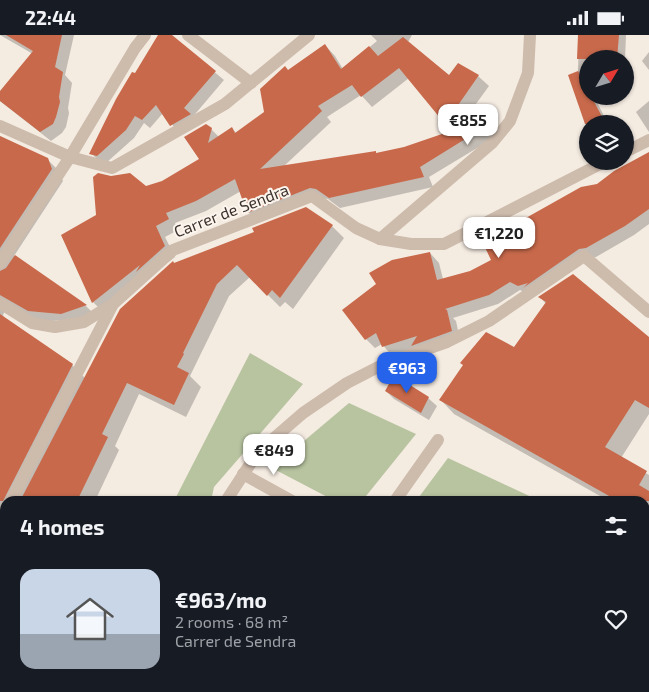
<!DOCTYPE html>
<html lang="en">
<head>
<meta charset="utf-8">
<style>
  body { margin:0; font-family:"Exo 2",sans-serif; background:#242831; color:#f1f3f6; height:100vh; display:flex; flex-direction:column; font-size:19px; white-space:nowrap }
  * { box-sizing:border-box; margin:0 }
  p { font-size:16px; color:#9ea1a6 }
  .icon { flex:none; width:28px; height:28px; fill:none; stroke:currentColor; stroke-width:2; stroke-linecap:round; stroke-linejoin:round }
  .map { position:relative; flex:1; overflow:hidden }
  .details { position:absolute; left:0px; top:461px; width:650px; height:196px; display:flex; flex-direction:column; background:#171b24; border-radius:15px 15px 0 0; box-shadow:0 1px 4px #0004 }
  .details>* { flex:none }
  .needle { width:32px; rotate:52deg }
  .tools { position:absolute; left:579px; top:15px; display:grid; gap:10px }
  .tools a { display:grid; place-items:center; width:55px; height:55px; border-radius:50%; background:#171b24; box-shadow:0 1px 4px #0004; font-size:25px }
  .price { position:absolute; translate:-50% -42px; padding:0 11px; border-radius:10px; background:#fff; color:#222; font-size:16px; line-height:32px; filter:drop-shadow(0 1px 2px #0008) }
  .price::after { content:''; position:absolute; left:50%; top:30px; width:15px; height:11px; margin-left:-8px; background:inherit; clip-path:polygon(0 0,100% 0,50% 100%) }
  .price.selected { background:#2563eb; color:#fff }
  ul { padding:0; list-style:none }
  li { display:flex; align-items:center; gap:15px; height:125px; padding:0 20px }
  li+li { border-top:1px solid #363941 }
  li span { display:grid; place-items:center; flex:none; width:140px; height:100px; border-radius:15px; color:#555 }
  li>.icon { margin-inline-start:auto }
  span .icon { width:60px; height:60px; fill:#fffc; stroke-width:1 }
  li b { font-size:21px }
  h2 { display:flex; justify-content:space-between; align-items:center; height:60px; padding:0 20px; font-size:21px }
  .status { display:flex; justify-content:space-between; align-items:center; height:35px; padding:0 25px; background:#171b24; direction:ltr }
  .status svg { height:14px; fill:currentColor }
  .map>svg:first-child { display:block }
</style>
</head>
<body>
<div class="status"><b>22:44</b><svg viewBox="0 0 49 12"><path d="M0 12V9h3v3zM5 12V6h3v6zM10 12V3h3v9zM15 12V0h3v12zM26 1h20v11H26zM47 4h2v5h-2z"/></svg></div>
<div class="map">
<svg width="649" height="657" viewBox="0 0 649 657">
  <rect width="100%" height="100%" fill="#f4ebe1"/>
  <g fill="#b8c4a0">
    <polygon points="250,318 303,349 214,452 211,466 174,466"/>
    <polygon points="349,368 416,399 362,466 335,466 272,433"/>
    <polygon points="448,423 540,466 416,466"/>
    <polygon points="645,515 649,517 649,657 317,657 319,652 645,652"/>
    <polygon points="79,653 79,652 175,653 174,657 77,657"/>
  </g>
  <g fill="#0003" fill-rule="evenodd">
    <polygon points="0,0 74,0 65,40 72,48 68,73 69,78 66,92 62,98 51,106 0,66 0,57 33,19"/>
    <polygon points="159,0 170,0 224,45 179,98 163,78 150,93 144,88 134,103 106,128 99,126 91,118"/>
    <path d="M371,0H412L408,7L449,42L459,30L478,41L489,51L457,95L479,88L490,98L492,104L429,142L433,152L340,173L328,164L320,163L258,187L248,177L241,156L206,176L175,188L178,195L165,202L175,222L103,277L93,267L146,152L163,147L201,125L211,94L219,102L232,93L237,99L265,78L288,36L325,10L335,21L343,34L377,6ZM409,43L454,96L404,113L377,119L375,117L283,132L331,87L327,82L361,60L372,72Z"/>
    <polygon points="579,0 626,0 625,24 588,24 588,44 585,44 588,50 588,61 594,61 608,89 588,90 586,88 578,37"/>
    <polygon points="649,17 649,35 642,26"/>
    <polygon points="649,66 649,97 636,77"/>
    <polygon points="0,101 47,124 59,136 63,146 14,221 86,271 97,282 41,287 7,272 3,280 4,283 72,330 85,343 174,229 332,191 344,203 293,274 285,267 280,272 250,242 229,261 190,341 201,352 186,382 139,359 115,411 119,415 95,466 5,466 5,493 0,503"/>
    <polygon points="649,118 649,189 634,200 596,222 589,223 528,259 520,255 498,269 453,283 456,286 460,305 392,321 382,309 375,313 366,304 430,218 439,228 443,244 470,237 493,225 494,202 597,150"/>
    <polygon points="540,262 649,303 649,379 621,423 649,440 649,495 645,492 645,466 609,466 454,379 440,364 514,314 546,269"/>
    <polygon points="386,356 428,363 437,371 429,385 394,364"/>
    <polygon points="245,462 254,466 244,466"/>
    <polygon points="0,572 5,575 5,652 17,652 14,657 0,657"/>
  </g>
  <g fill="#c8694b">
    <polygon points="6,0 62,0 55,32 63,37 59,62 60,67 56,82 53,89 40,97 0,66 0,56 33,16"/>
    <polygon points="158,0 172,0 216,36 184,73 191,79 170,91 156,70 142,85 135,81 126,95 97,121 89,119 116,64 132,37 135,38"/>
    <polygon points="578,0 619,0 617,24 577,24"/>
    <polygon points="403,2 449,40 458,28 479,40 445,89 399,33 361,62 352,50 318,71 322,76 260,134 376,116 376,118 404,112 480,86 483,93 420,132 424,142 329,163 316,154 310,153 247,178 235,144 196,166 166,178 169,184 156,191 165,211 136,237 140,230 92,268 61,200 96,180 93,142 98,138 111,141 130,138 146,151 162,146 199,124 184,102 206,89 212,93 208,108 232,92 235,98 264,77 260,54 285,31 288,35 325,9 341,34 369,11 378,21"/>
    <polygon points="578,36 588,54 588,61 591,61 606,89 585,89 568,40"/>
    <polygon points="0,101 48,123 52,134 0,213"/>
    <polygon points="649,117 649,174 625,191 586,213 579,214 523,253 528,248 518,251 510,247 489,260 445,274 447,275 452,296 411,311 417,301 382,312 376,298 365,305 342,275 376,249 369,238 392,225 430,217 437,245 470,236 491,225 481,204 494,201 506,194 581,152 597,149 614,136"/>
    <polygon points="306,172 333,190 280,263 272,255 267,261 237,230 217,249 183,318 184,319 177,332 189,338 174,370 127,348 102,399 108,402 77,466 20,466 120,274 173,226 174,228 254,197 252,193"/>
    <polygon points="15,220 87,270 61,279 28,276 0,260 0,236 6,233"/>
    <polygon points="573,239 649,302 649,373 635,365 605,412 647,436 639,450 649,456 649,466 618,466 439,365 463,330 460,328 486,297 514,312 546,267 538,262"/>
    <polygon points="0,279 73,329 3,466 0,466"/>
    <polygon points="394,340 429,362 421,378 385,356"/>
  </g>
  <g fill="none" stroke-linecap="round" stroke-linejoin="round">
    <g stroke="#cdbbac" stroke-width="12">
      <polyline points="188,0 251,48"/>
      <polyline points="0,91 70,122 112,133 225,69 309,0"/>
      <polyline points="625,117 649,105"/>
      <polyline points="380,204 492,108 510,86 528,38 530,0"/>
      <polyline points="0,228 70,122 135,13 145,0"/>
      <polyline points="0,268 32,288 55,292 84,287 113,269"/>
      <polyline points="243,439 292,466"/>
      <polyline points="11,466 113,269 173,215 312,161 356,193 380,204 411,209 444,209 606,126"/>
      <polyline points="226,466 258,417 303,378 347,348 384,329 447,307 489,286 584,221 649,277"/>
      <polyline points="395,466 438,405"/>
      <polyline points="0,487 5,478"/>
      <polyline points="192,657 192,652"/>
    </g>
  </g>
  <g text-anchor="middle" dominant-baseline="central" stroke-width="4" stroke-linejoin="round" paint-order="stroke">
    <g font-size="16" fill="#3b302b" stroke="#fbf5ee">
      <text transform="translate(231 175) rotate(-21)">Carrer de Sendra</text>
    </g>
  </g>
</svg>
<div class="tools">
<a><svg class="needle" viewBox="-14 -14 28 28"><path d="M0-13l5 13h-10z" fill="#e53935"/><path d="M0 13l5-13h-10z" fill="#9ea1a6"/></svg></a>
<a><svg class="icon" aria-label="layers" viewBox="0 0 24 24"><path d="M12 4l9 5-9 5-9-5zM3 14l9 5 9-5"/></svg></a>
</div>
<b class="price" style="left:468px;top:111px">€855</b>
<b class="price" style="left:499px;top:224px">€1,220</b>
<b class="price selected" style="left:407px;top:359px">€963</b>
<b class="price" style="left:274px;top:441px">€849</b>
<section class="details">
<h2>4 homes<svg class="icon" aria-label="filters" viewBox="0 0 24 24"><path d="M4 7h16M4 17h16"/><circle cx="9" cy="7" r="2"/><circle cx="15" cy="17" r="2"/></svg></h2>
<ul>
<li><span style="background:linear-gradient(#c9d6e8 65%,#9aa5b1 0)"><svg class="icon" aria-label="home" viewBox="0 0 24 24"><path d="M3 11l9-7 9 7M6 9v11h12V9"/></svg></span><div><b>€963/mo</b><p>2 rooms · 68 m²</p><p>Carrer de Sendra</p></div><svg class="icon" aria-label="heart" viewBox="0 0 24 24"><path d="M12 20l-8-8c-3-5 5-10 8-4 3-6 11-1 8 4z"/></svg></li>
</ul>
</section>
</div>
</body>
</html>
